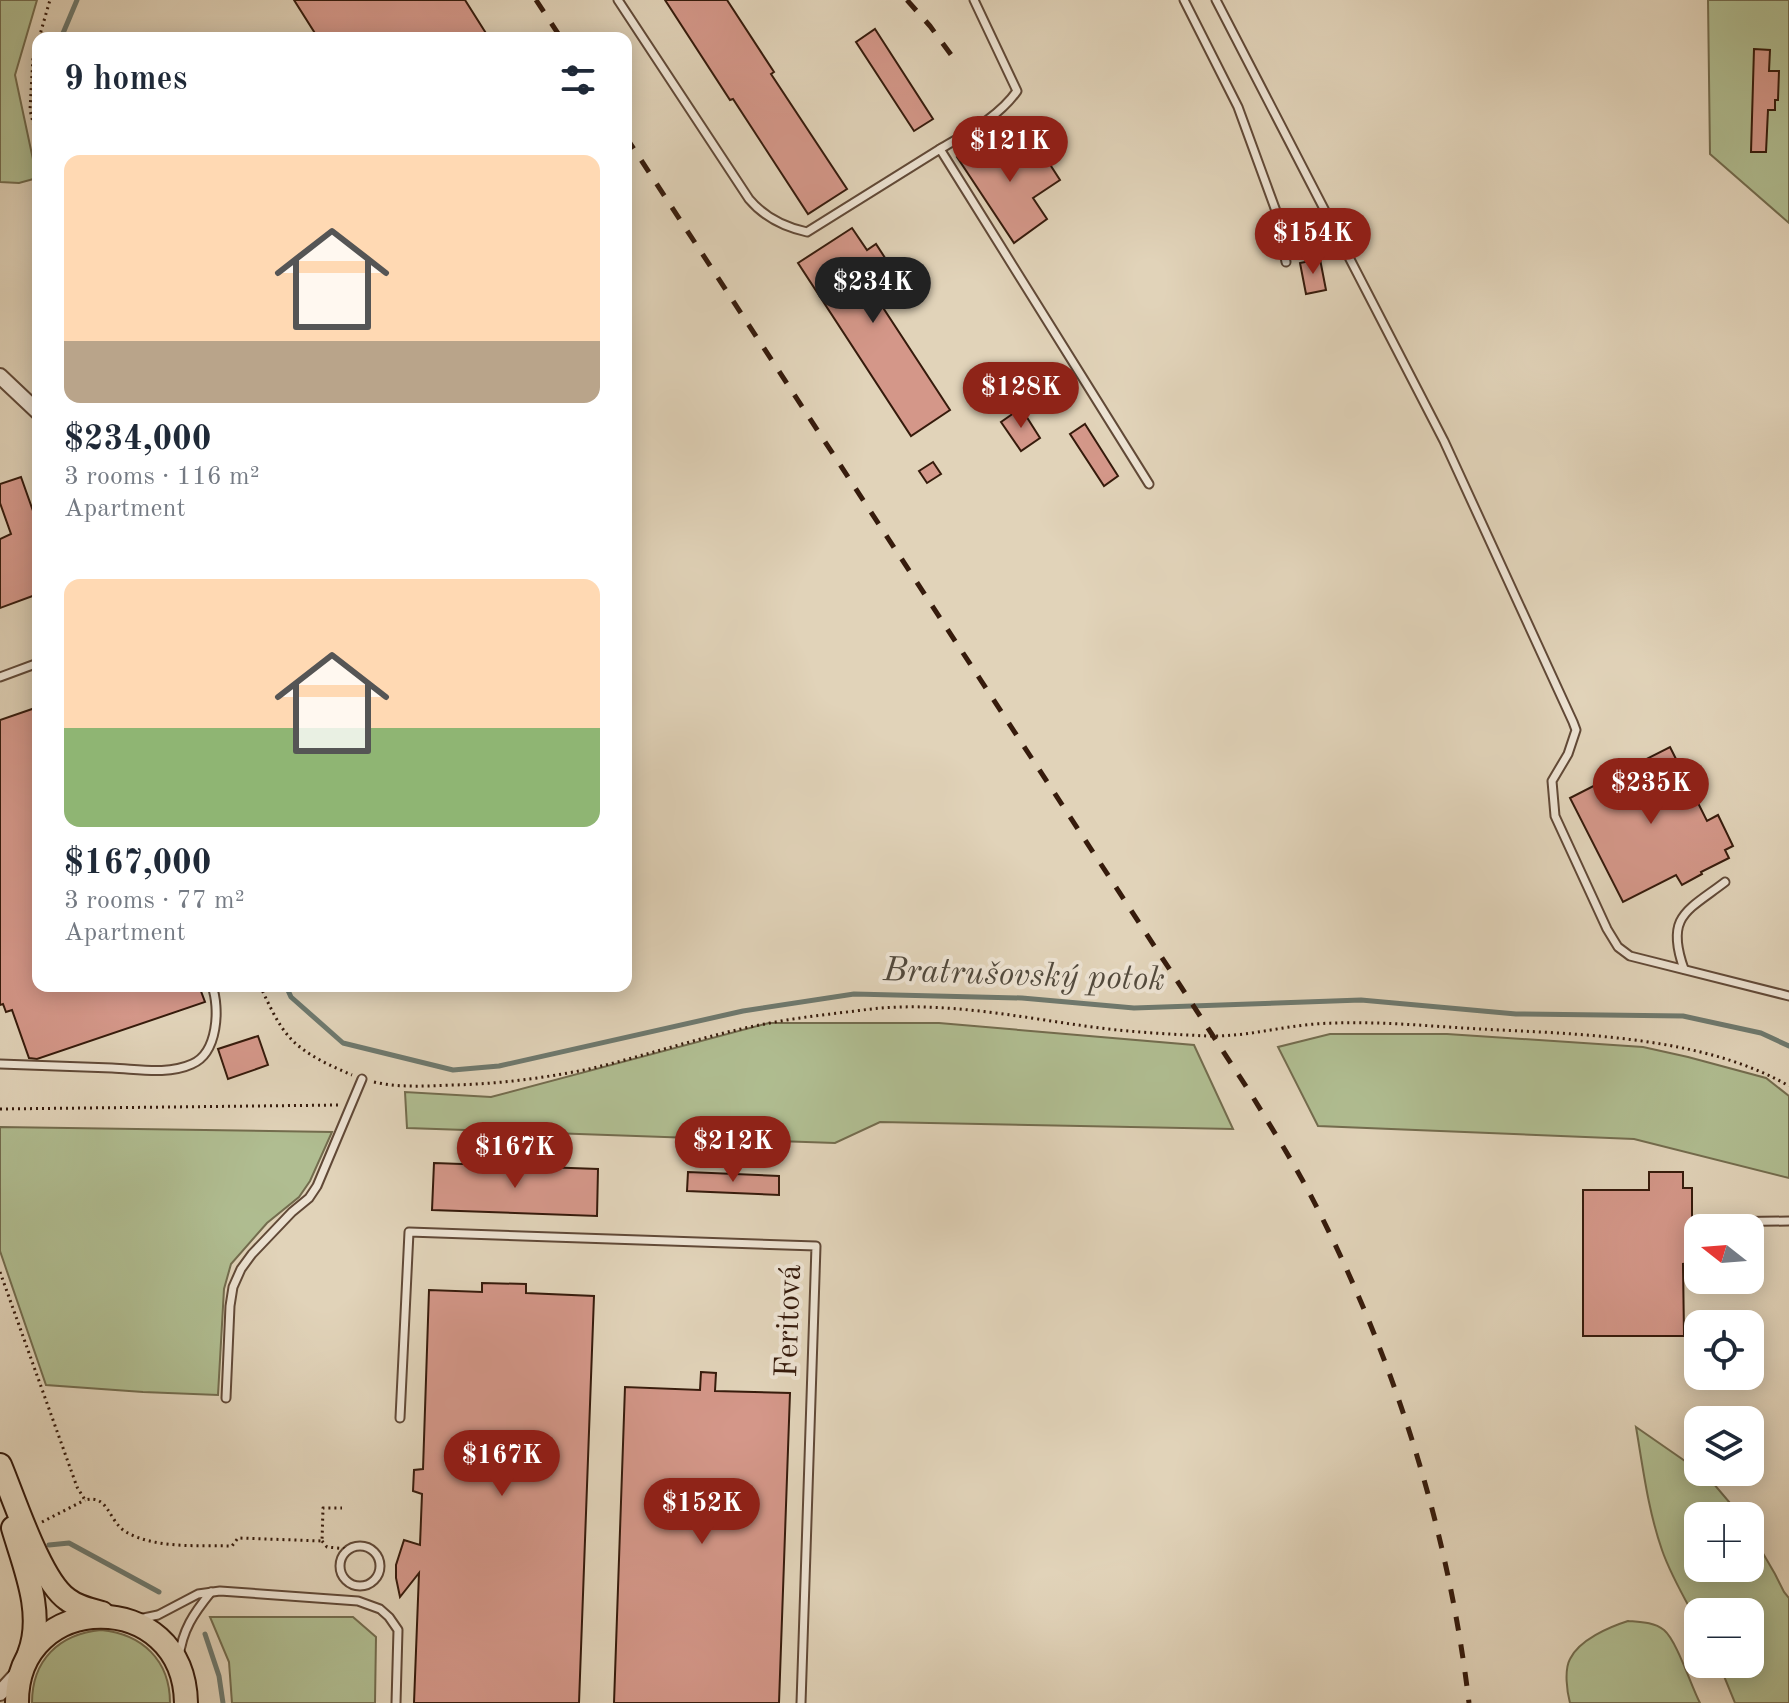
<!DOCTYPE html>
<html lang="en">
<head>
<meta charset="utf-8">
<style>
  body { margin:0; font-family:"Old Standard TT",serif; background:#f6f6f7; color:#1f2937; height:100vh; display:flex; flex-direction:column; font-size:30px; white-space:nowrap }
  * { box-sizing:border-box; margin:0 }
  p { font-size:26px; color:#747a83 }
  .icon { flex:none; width:44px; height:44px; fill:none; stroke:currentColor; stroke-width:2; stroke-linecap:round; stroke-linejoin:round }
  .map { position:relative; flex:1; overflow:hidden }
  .side { position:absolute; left:32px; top:32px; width:600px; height:960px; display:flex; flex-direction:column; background:#fff; border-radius:16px; box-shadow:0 4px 20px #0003 }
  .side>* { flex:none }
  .needle { width:52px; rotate:287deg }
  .controls { position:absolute; left:1684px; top:1214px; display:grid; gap:16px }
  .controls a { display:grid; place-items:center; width:80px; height:80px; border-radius:16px; background:#fff; box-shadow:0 4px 20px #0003; font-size:40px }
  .price { position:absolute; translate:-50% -68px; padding:0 18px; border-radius:28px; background:#8f2418; color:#fff; font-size:26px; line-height:52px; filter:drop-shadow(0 2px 4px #0008) }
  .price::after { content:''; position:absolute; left:50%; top:48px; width:24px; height:18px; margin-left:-12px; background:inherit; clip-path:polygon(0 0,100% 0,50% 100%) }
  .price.active { background:#222; color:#fff }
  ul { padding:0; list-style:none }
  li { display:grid; align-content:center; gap:16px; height:424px; padding:0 32px }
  li span { display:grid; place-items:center; height:248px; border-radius:16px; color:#555 }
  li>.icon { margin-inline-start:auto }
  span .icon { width:144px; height:144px; fill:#fffc; stroke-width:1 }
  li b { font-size:34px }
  h2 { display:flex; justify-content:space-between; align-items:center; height:96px; padding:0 32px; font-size:34px }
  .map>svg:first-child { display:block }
</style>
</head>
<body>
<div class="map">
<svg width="1789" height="1703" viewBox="0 0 1789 1703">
  <rect width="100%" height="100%" fill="#e1d3b9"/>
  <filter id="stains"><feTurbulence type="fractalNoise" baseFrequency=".0025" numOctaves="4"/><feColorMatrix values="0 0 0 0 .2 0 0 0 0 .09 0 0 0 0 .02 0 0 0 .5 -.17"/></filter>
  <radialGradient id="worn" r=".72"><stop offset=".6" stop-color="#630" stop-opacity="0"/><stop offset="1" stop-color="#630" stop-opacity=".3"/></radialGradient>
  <g fill="#b0bd91" stroke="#736c4e" stroke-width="2">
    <polygon points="0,0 37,0 15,75 37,178 19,183 0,182"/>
    <polygon points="1708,0 1789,0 1789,223 1710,154"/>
    <polygon points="769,1023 939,1023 1194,1045 1233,1129 880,1122 835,1143 407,1128 405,1092 491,1097"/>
    <polygon points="1330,1034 1447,1034 1643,1047 1688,1057 1766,1078 1789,1096 1789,1178 1634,1139 1318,1126 1278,1047"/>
    <polygon points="0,1127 332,1132 310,1181 299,1197 267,1223 231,1264 224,1289 218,1395 143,1392 46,1385 0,1251"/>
    <path d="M1636,1427L1708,1477L1741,1516H1698V1568H1750V1531L1775,1574L1784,1592L1789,1598V1703H1735L1719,1664H1750V1612H1698V1623C1685,1599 1671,1576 1662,1550C1648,1510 1643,1468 1636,1427Z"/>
    <polygon points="210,1617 353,1617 376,1637 375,1703 232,1703 229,1662"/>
    <path d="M1628,1621C1640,1622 1654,1622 1664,1630C1677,1641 1691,1686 1700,1703H1570C1567,1692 1564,1670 1570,1659C1579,1640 1609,1627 1628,1621Z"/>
    <path d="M101,1630C142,1634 170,1660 170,1703H32C32,1660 59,1634 101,1630Z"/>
  </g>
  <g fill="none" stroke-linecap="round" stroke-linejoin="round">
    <g stroke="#6e796e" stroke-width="5">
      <polyline points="61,38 77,0"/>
      <polyline points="286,986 291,997 343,1043 453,1070 499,1066 743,1011 854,994 1022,998 1134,1008 1361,1000 1516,1014 1683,1016 1761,1033 1789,1046"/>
      <polyline points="49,1545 69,1543 159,1592"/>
      <polyline points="205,1634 219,1676 223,1703"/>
    </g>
  </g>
  <g fill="#d49789" stroke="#361b0c" stroke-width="2">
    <polygon points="294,0 465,0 489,38 318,38"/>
    <polygon points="665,0 727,0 774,72 771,74 847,189 808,214 733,99 730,100"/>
    <polygon points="875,29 933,119 914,131 856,42"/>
    <polygon points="1754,49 1770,50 1769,71 1779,71 1778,100 1775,100 1775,110 1768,110 1766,152 1751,152"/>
    <polygon points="991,134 1011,164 1038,146 1060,180 1033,198 1047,219 1014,243 957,157"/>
    <polygon points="852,228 867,250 876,244 902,284 878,300 950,410 911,436 798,263"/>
    <polygon points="1320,259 1326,290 1306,294 1300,263"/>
    <polygon points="1021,408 1040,438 1021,451 1001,422"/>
    <polygon points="1085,424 1118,476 1104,486 1070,434"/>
    <polygon points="933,462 941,474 927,483 919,471"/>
    <polygon points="21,477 38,525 38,594 0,608 0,539 11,534 0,503 0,484"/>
    <polygon points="38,707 38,986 199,986 205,1002 37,1059 29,1058 12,1010 6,1012 3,1004 0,1005 0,720"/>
    <polygon points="1670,747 1707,821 1718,815 1733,846 1725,850 1729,858 1701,872 1702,874 1682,885 1676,875 1623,902 1570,798"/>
    <polygon points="258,1036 268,1065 228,1079 218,1049"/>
    <polygon points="434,1163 598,1169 597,1216 432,1210"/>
    <polygon points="688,1172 779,1176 779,1195 687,1191"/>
    <polygon points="1649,1172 1683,1172 1683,1188 1692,1188 1692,1219 1694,1219 1695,1243 1692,1243 1692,1263 1683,1264 1684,1336 1583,1336 1583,1190 1649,1190"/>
    <polygon points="482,1283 526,1284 526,1293 594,1296 579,1703 414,1703 419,1573 400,1597 396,1578 396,1565 404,1540 420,1545 422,1494 413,1491 414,1470 423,1469 429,1290 482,1292"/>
    <polygon points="701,1372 716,1373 715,1391 790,1393 779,1703 614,1703 625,1387 700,1390"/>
  </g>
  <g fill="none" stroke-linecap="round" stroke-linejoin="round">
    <g stroke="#614937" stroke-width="11">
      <g id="service">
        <path d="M618,0L749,199C764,217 784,227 807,232L940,149L1149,484"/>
        <polyline points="1184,0 1238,107 1276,211 1286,262"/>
        <polyline points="1216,0 1444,441 1573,722 1576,730 1568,754 1552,781 1555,816 1607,929 1618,947 1630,956 1789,996"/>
        <path d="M940,149C967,133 998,118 1017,91L974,0"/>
        <polyline points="0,677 38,663"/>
        <path d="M1684,969C1665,916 1687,911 1725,882"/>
        <path d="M0,1064C37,1065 75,1067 112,1068C138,1069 168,1075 192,1064C218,1053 220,1008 212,986"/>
        <polyline points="1706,1222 1789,1221"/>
        <polyline points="226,1398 230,1306 233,1287 241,1269 252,1254 292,1212 309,1198 317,1186 362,1079"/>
        <polyline points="400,1418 409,1232 816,1246 801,1703"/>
        <circle cx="360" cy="1566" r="20"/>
        <polyline points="139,1619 158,1615 198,1594 220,1591 358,1601 380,1609 389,1617 398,1630 396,1703"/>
        <path d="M179,1658C182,1630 194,1613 211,1592"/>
      </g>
    </g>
    <g stroke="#614937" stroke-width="18">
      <g id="minor">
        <polyline points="0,376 38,412"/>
        <polyline points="0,1693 20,1671"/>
      </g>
    </g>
    <g stroke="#361b0c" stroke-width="26">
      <g id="primary">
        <path d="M0,1465C14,1498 40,1580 67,1599C77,1607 90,1610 102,1613"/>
        <path d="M13,1528C24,1566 45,1613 29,1654"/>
        <path d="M17,1703C16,1589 184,1587 186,1703"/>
      </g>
    </g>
    <g stroke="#361b0c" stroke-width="3" stroke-dasharray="2 4" stroke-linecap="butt">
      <polyline points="39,38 50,0"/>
      <polyline points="38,41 33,57 30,110 38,143"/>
      <path d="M260,986C269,1004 278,1026 292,1040C308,1056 331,1066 352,1075"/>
      <path d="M374,1082C400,1088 426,1086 453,1085C499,1084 544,1078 589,1069C649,1055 709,1034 770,1023C801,1017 832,1014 863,1010C935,1000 1014,1016 1085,1026C1126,1032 1167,1034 1207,1036C1245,1037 1278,1027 1315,1024C1370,1020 1425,1026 1480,1029C1578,1034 1703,1036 1789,1086"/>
      <polyline points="0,1109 340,1105"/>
      <path d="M0,1272L77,1487L85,1500C109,1494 108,1521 126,1532C156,1549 198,1545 232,1546L238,1538L322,1541L323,1508H342"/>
      <polyline points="42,1522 85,1500"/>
      <polyline points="322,1541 327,1547 348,1549"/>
    </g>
    <use href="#service" stroke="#ece2d2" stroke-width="7"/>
    <use href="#minor" stroke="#ece2d2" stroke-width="14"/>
    <use href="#primary" stroke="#e1d3b9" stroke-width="22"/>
    <g stroke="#361b0c" stroke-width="5" stroke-dasharray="14 14" stroke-linecap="butt">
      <polyline points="536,0 561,38"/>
      <polyline points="907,0 930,26 955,60"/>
      <path d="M626,137L1251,1094C1271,1127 1292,1160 1310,1194C1392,1352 1448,1525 1469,1703"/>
    </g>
  </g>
  <g text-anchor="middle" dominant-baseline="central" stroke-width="8" stroke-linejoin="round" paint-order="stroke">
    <g font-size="32" fill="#361b0c" stroke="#ece2d2">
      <text transform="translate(790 1321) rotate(-88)">Feritová</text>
    </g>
    <g font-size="34" font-style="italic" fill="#524a3d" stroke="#ece2d2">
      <text transform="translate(1024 976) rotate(2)">Bratrušovský potok</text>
    </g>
  </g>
  <rect width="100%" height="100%" filter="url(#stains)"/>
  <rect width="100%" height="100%" fill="url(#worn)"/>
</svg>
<div class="controls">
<a><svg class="needle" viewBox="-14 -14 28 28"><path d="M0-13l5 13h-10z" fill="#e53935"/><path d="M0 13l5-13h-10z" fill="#747a83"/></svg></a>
<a><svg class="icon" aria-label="locate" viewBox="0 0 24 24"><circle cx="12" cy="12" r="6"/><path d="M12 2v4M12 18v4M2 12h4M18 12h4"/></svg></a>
<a><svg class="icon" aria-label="layers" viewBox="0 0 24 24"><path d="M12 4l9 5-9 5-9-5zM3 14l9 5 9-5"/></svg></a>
<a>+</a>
<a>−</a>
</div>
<b class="price" style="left:1010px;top:184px">$121K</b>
<b class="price" style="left:1313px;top:276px">$154K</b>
<b class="price active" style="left:873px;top:325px">$234K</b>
<b class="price" style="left:1021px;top:430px">$128K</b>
<b class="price" style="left:1651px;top:826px">$235K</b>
<b class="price" style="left:733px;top:1184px">$212K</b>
<b class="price" style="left:515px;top:1190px">$167K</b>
<b class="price" style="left:502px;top:1498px">$167K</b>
<b class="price" style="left:702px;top:1546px">$152K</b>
<section class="side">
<h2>9 homes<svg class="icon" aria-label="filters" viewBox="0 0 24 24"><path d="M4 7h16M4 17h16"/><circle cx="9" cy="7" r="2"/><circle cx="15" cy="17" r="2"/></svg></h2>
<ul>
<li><span style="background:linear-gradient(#ffd9b3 75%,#b9a48a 0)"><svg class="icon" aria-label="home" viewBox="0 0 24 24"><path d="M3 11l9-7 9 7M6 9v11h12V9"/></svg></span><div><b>$234,000</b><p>3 rooms · 116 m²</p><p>Apartment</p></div></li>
<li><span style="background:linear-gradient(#ffd9b3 60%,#8fb573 0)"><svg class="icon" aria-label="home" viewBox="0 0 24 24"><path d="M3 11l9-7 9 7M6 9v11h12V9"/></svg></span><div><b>$167,000</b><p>3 rooms · 77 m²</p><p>Apartment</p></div></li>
</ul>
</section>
</div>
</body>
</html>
